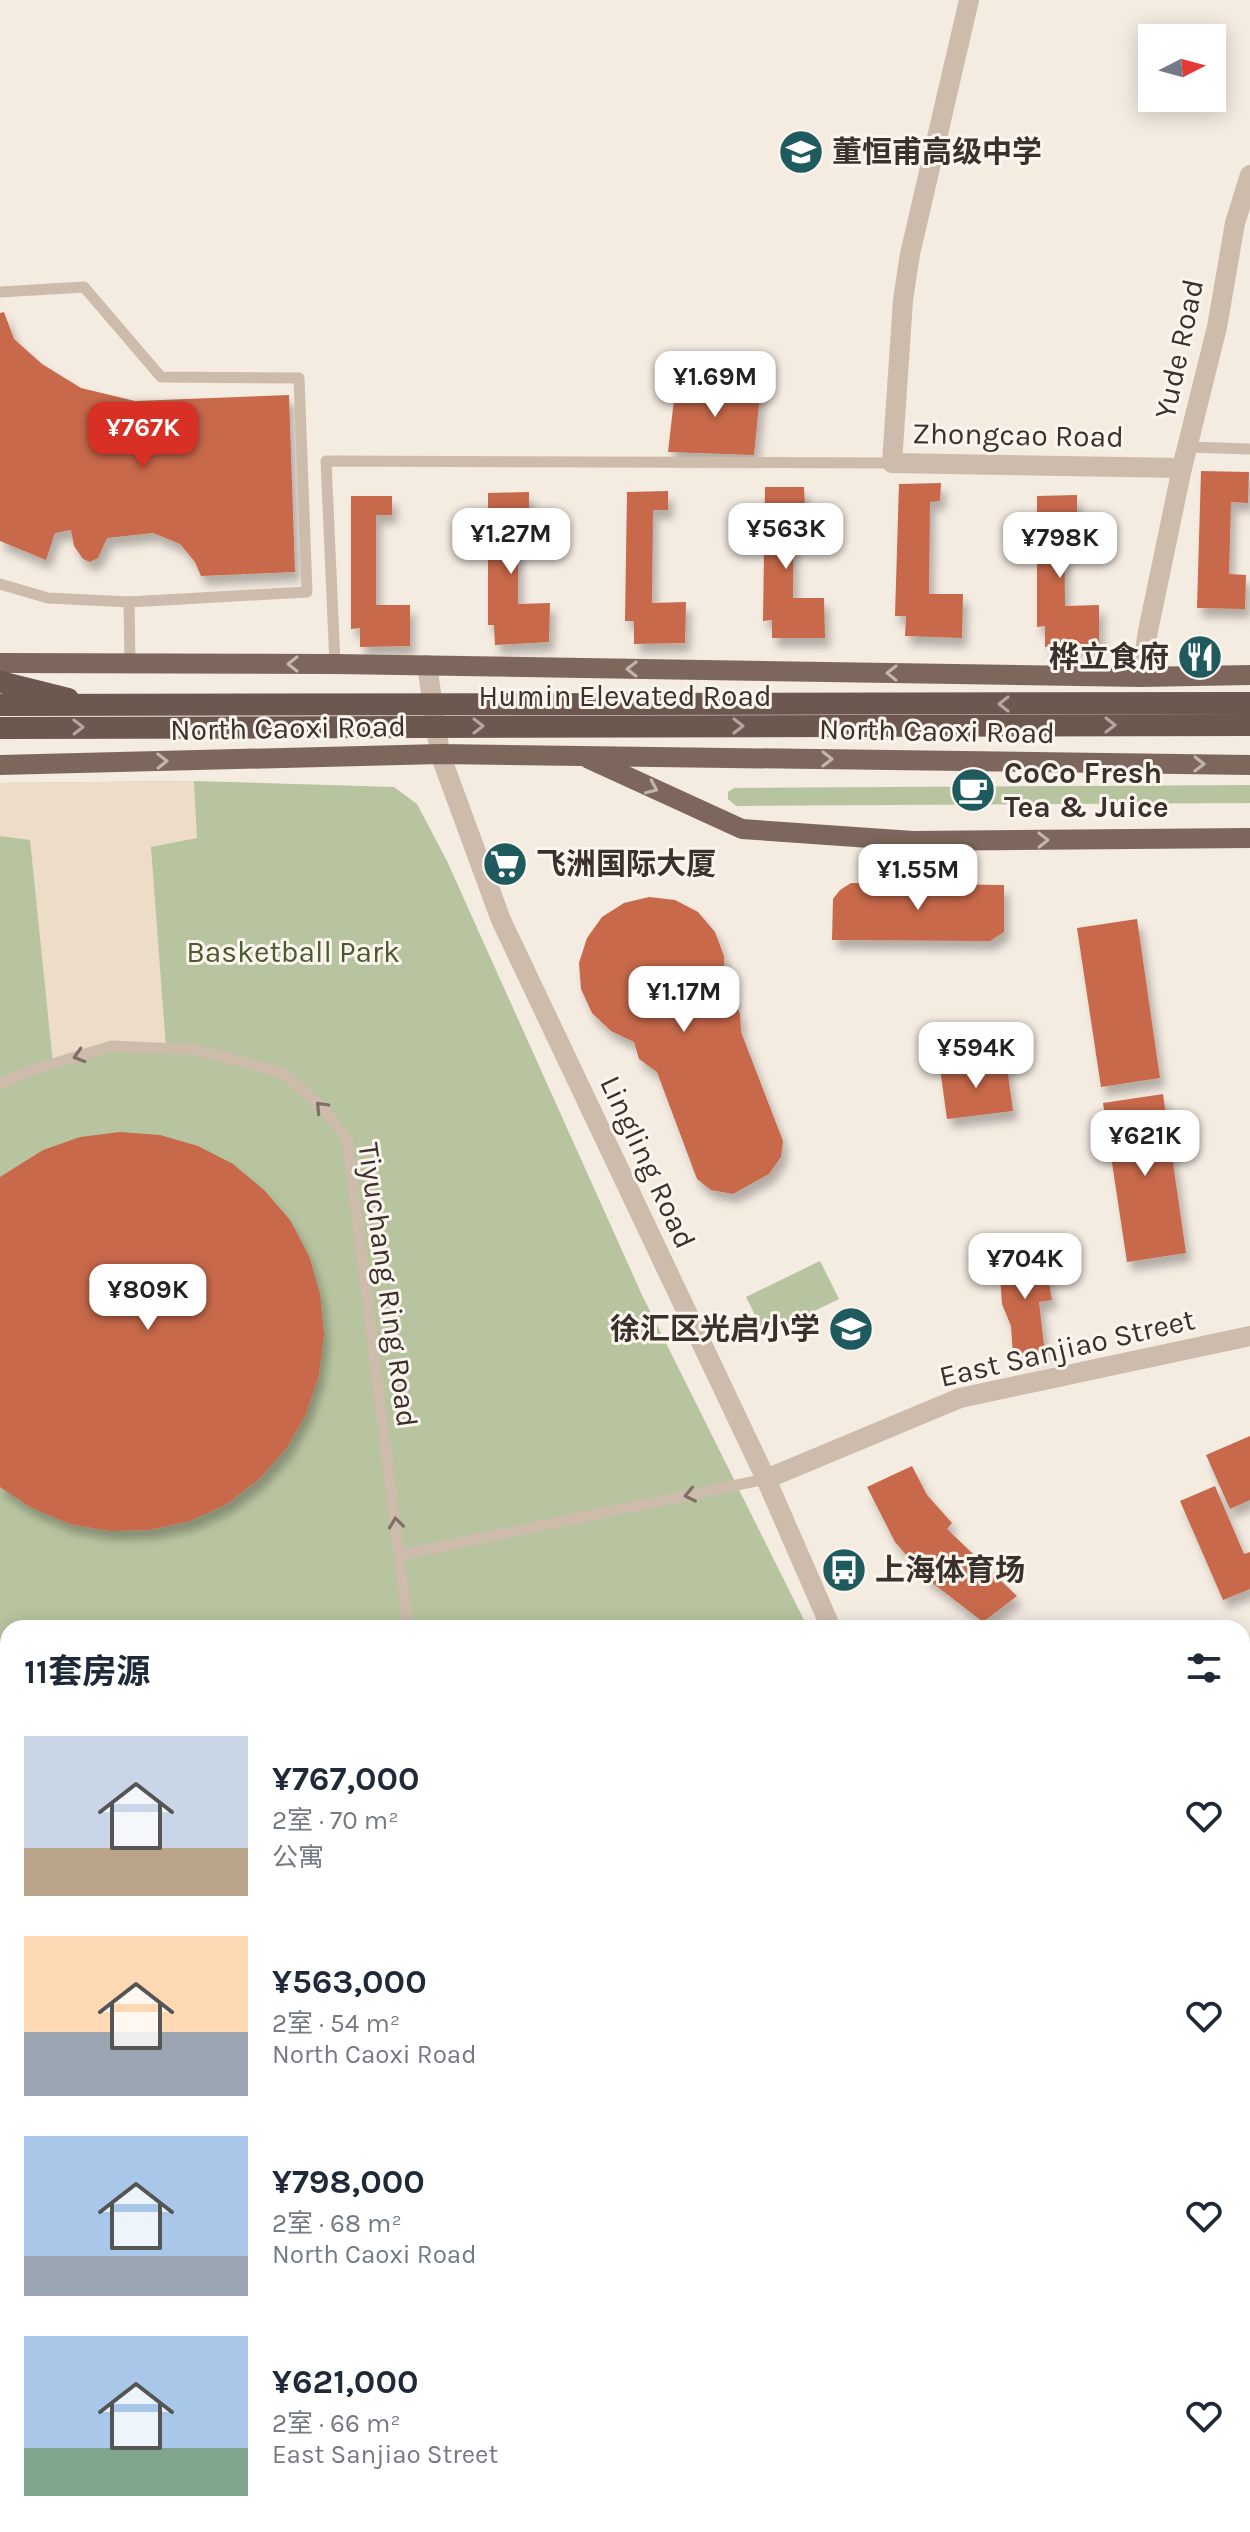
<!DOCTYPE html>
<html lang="zh">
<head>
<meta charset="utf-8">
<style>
  body { margin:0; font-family:Karla,"Noto Sans SC",sans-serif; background:#f2f2f3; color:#1f2937; height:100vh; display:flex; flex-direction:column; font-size:30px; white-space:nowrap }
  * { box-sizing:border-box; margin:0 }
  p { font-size:26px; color:#747a83 }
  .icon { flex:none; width:44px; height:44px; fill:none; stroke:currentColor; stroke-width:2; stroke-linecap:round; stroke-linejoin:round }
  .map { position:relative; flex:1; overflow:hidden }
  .side { position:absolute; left:0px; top:1620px; width:1250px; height:912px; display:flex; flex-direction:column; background:#fff; border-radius:24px 24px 0 0; box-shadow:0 4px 20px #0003 }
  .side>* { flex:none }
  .needle { width:52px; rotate:84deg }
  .controls { position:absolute; left:1138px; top:24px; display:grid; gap:16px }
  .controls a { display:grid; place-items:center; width:88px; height:88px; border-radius:0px; background:#fff; box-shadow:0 4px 20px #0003; font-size:40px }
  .price { position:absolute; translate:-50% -68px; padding:0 18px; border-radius:16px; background:#fff; color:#222; font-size:26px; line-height:52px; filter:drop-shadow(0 2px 4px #0008) }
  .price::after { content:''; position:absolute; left:50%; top:48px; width:24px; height:18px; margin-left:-12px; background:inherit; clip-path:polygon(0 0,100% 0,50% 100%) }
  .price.current { background:#d93025; color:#fff }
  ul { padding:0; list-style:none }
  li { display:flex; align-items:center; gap:24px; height:200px; padding:0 24px }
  li span { display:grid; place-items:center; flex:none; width:224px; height:160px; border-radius:0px; color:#555 }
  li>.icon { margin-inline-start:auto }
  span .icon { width:96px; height:96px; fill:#fffc; stroke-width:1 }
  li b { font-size:34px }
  h2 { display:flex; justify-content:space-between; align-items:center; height:96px; padding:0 24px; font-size:34px }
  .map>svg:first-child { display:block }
</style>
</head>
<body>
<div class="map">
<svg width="1250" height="2532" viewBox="0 0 1250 2532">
  <defs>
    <filter id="shadow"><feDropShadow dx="5" dy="9" stdDeviation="4" flood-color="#0004"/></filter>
  </defs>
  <rect width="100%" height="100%" fill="#f4ebe1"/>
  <g fill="#b8c4a0">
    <polygon points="194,781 394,787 417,804 447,861 642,1295 808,1628 8,1628 8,2524 1242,2524 1242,2330 1250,2338 1250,2532 0,2532 0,783"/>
    <polygon points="1250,785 1250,803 736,806 728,799 728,792 734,788"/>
    <polygon points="820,1261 839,1299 765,1335 746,1297"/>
  </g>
  <polygon fill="#ecdcc8" points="194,781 197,838 151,847 166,1048 112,1046 53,1064 30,840 0,836 0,783"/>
  <g fill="#c8694b" filter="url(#shadow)">
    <polygon points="4,312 14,339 42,364 81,388 135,401 289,395 295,572 201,576 195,562 180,544 153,533 107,538 98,558 90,562 83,559 74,546 71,530 55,533 46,560 0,541 0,313"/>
    <polygon points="676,382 761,385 754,455 668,452"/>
    <polygon points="1201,471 1249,472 1248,503 1231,502 1229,574 1246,575 1245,609 1197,608"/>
    <polygon points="941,483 940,501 930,502 929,594 963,594 962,638 905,636 906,616 895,616 899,484"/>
    <polygon points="765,487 804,487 805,507 794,507 793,598 824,598 825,638 772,638 772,620 763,621"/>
    <polygon points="668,491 668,510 653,510 652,603 686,602 685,643 634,644 634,621 625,621 627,492"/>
    <polygon points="529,492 529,513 518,514 518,604 550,603 549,642 495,645 494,625 488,625 488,493"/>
    <polygon points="1077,495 1077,514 1064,514 1065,606 1099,605 1099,646 1045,647 1045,626 1037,627 1037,496"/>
    <polygon points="351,496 392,496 392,515 376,515 376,605 410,605 410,646 360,647 360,628 351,629"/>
    <polygon points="851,883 1004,885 1004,932 990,941 832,940 833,899 840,890"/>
    <polygon points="649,897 675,900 698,912 715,932 724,956 725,982 740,1014 741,1032 783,1141 781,1157 769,1174 733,1194 711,1190 697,1179 657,1072 639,1059 634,1042 611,1031 592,1013 581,989 579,963 587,938 602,917 624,903"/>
    <polygon points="1137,919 1160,1078 1101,1087 1077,928"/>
    <polygon points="1006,1060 1013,1111 947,1119 940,1068"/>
    <polygon points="1163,1094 1186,1253 1127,1262 1103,1103"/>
    <polygon points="120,1132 160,1135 198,1146 233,1164 264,1190 290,1220 309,1256 320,1294 324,1335 319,1375 306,1414 286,1449 259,1479 227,1504 190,1521 150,1530 109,1531 70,1524 32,1508 0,1487 0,1177 43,1150 80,1137"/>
    <polygon points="1044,1255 1052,1300 1039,1302 1045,1354 1013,1356 1011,1326 1002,1304 999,1260"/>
    <polygon points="1250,1436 1250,1500 1230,1509 1206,1455"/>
    <polygon points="912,1466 927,1495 952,1523 947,1529 1017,1596 983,1622 926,1578 895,1542 867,1487"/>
    <polygon points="1215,1486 1244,1554 1250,1552 1250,1589 1223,1600 1180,1501"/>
    <polygon points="1250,1890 1250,1956 1242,1959 1242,1893"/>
    <polygon points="1247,2022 1250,2031 1250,2097 1244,2099 1242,2025"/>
    <polygon points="8,2060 8,2363 0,2375 0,2065"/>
    <polygon points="459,2524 647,2524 645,2532 451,2532"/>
  </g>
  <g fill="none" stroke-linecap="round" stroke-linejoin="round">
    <g stroke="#cdbbac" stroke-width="11">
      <polyline points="0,292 84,287 161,377 299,378 307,592 129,602"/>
      <polyline points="1188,447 1250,449"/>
      <polyline points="0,584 48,598 129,602 130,663"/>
      <polyline points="335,664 326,461 892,463"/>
      <polyline points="0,1084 29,1071 112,1046 198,1050 283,1073 323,1108 347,1139 408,1628"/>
      <polyline points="400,1555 766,1479"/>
      <polyline points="0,1816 8,1815"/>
      <polyline points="0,1858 8,1857"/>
      <polyline points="726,2532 728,2524"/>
    </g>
    <g stroke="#cdbbac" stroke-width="20">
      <polyline points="969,0 910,254 903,300 892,463 1182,468"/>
      <polyline points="1141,677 1148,631 1182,468 1217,327 1235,223 1250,175"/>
      <polyline points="766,1479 960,1398 1250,1336"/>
      <polyline points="1242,2168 1250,2172"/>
    </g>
    <g stroke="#cdbbac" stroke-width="20">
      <polyline points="427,665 440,754 501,920 766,1479 831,1628"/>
      <polyline points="1242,2294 1250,2302"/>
    </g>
    <g stroke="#7d675c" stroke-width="20">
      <polyline points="0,663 335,664 1141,677 1250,675"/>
      <polyline points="589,759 742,829 913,841 1250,838"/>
      <polyline points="0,765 440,754 1250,765"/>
    </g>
    <polyline stroke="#6c584f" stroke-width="22" points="0,682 68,699"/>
    <g stroke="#6c584f" stroke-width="22">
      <polyline points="0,705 1250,703"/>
      <polyline points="0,728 1250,725"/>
    </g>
  </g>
  <defs><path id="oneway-chevron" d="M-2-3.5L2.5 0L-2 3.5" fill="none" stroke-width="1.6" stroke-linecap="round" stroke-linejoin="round" transform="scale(2)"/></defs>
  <g stroke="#c2b5ac">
    <use href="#oneway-chevron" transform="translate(293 664) rotate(-180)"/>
    <use href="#oneway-chevron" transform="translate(632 669) rotate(-179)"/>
    <use href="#oneway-chevron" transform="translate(892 673) rotate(-179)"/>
    <use href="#oneway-chevron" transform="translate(827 759) rotate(1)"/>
    <use href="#oneway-chevron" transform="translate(162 761) rotate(-1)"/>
    <use href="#oneway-chevron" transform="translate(1199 764) rotate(1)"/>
    <use href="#oneway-chevron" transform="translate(652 788) rotate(24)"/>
    <use href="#oneway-chevron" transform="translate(1043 840) rotate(-1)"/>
  </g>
  <g stroke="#b4a69e">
    <use href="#oneway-chevron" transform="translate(1004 704) rotate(180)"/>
    <use href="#oneway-chevron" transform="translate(1110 725)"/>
    <use href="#oneway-chevron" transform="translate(478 726)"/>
    <use href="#oneway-chevron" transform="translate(738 726)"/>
    <use href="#oneway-chevron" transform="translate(78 727) rotate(-1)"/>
  </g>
  <g stroke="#7d6f65">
    <use href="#oneway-chevron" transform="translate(79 1056) rotate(163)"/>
    <use href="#oneway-chevron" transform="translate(321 1107) rotate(-134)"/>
    <use href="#oneway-chevron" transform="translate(690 1495) rotate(168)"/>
    <use href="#oneway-chevron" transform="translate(396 1523) rotate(-97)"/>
  </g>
  <defs>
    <g id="school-disc" transform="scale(2.3)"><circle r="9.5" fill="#1f5a5e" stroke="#fbf5ee"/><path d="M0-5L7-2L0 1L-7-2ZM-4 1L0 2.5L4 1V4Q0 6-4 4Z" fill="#fff"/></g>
    <g id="restaurant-disc" transform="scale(2.3)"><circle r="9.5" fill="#1f5a5e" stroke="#fbf5ee"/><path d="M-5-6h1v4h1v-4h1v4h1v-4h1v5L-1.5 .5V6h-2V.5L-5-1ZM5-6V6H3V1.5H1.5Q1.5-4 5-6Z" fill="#fff"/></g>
    <g id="cafe-disc" transform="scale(2.3)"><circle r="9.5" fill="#1f5a5e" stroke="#fbf5ee"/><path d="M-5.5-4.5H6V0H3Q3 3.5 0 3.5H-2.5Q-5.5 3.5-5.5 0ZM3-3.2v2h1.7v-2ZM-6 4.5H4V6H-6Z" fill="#fff"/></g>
    <g id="supermarket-disc" transform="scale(2.3)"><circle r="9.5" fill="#1f5a5e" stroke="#fbf5ee"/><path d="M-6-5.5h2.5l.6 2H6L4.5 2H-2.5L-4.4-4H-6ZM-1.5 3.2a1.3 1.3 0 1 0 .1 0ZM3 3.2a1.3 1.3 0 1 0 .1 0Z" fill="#fff"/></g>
    <g id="bus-disc" transform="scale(2.3)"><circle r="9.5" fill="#1f5a5e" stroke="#fbf5ee"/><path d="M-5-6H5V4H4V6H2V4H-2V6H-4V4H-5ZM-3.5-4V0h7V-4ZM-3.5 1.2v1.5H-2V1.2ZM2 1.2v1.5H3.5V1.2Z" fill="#fff"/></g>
  </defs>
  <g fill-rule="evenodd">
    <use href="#school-disc" x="801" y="152"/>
    <use href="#restaurant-disc" x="1200" y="657"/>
    <use href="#cafe-disc" x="973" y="790"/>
    <use href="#supermarket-disc" x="505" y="864"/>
    <use href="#school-disc" x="851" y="1329"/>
    <use href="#bus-disc" x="844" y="1570"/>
  </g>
  <g text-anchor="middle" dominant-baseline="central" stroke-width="6" stroke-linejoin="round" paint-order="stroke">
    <g font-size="30" font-weight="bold" fill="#3b302b" stroke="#fbf5ee" text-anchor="start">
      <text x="832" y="152">董恒甫高级中学</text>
      <text x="1169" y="657" text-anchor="end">桦立食府</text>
      <text x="1004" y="773">CoCo Fresh<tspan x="1004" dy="34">Tea &amp; Juice</tspan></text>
      <text x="536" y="864">飞洲国际大厦</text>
      <text x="820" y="1329" text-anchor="end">徐汇区光启小学</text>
      <text x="875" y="1570">上海体育场</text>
    </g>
    <g font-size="30" fill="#3b302b" stroke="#fbf5ee">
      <text transform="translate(1179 349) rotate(-78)">Yude Road</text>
      <text transform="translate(1018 435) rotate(1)">Zhongcao Road</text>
      <text x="625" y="696">Humin Elevated Road</text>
      <text transform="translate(288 728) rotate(-1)">North Caoxi Road</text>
      <text transform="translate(937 731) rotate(1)">North Caoxi Road</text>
      <text transform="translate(648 1162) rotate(65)">Lingling Road</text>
      <text transform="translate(388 1285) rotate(82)">Tiyuchang Ring Road</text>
      <text transform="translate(1067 1348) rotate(-13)">East Sanjiao Street</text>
    </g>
    <g font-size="30" fill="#4a5a2e" stroke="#fbf5ee">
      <text x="293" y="952">Basketball Park</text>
    </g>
  </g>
</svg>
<div class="controls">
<a><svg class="needle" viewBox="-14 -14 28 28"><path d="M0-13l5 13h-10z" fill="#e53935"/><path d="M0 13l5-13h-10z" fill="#747a83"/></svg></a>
</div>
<b class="price" style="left:715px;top:419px">¥1.69M</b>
<b class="price current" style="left:143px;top:470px">¥767K</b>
<b class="price" style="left:786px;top:571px">¥563K</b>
<b class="price" style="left:511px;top:576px">¥1.27M</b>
<b class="price" style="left:1060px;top:580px">¥798K</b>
<b class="price" style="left:918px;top:912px">¥1.55M</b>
<b class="price" style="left:684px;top:1034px">¥1.17M</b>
<b class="price" style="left:976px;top:1090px">¥594K</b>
<b class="price" style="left:1145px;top:1178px">¥621K</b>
<b class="price" style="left:1025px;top:1301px">¥704K</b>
<b class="price" style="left:148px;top:1332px">¥809K</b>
<section class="side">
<h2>11套房源<svg class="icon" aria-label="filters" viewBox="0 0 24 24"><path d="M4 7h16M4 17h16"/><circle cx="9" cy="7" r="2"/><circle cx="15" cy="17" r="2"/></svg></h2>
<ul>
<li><span style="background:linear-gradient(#c9d6e8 70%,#b9a48a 0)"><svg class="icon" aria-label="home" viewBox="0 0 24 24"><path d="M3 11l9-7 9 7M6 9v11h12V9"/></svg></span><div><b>¥767,000</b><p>2室 · 70 m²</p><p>公寓</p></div><svg class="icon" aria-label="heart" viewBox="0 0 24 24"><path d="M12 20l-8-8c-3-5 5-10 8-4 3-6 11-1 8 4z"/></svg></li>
<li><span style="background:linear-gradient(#ffd9b3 60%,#9aa5b1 0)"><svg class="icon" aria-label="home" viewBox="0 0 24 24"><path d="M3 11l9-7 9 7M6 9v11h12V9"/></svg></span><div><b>¥563,000</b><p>2室 · 54 m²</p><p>North Caoxi Road</p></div><svg class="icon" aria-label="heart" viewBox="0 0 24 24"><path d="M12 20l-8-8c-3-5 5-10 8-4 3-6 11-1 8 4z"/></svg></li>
<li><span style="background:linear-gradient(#a9c7e8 75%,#9aa5b1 0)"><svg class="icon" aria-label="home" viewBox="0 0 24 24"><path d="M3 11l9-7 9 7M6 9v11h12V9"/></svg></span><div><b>¥798,000</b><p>2室 · 68 m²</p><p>North Caoxi Road</p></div><svg class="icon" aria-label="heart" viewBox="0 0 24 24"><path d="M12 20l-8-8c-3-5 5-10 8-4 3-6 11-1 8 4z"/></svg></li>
<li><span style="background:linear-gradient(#a9c7e8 70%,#7fa58c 0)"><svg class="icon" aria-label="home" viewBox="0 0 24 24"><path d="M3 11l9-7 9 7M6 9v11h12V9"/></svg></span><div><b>¥621,000</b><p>2室 · 66 m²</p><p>East Sanjiao Street</p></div><svg class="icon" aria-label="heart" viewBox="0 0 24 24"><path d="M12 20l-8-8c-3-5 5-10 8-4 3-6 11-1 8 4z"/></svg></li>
</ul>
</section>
</div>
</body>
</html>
